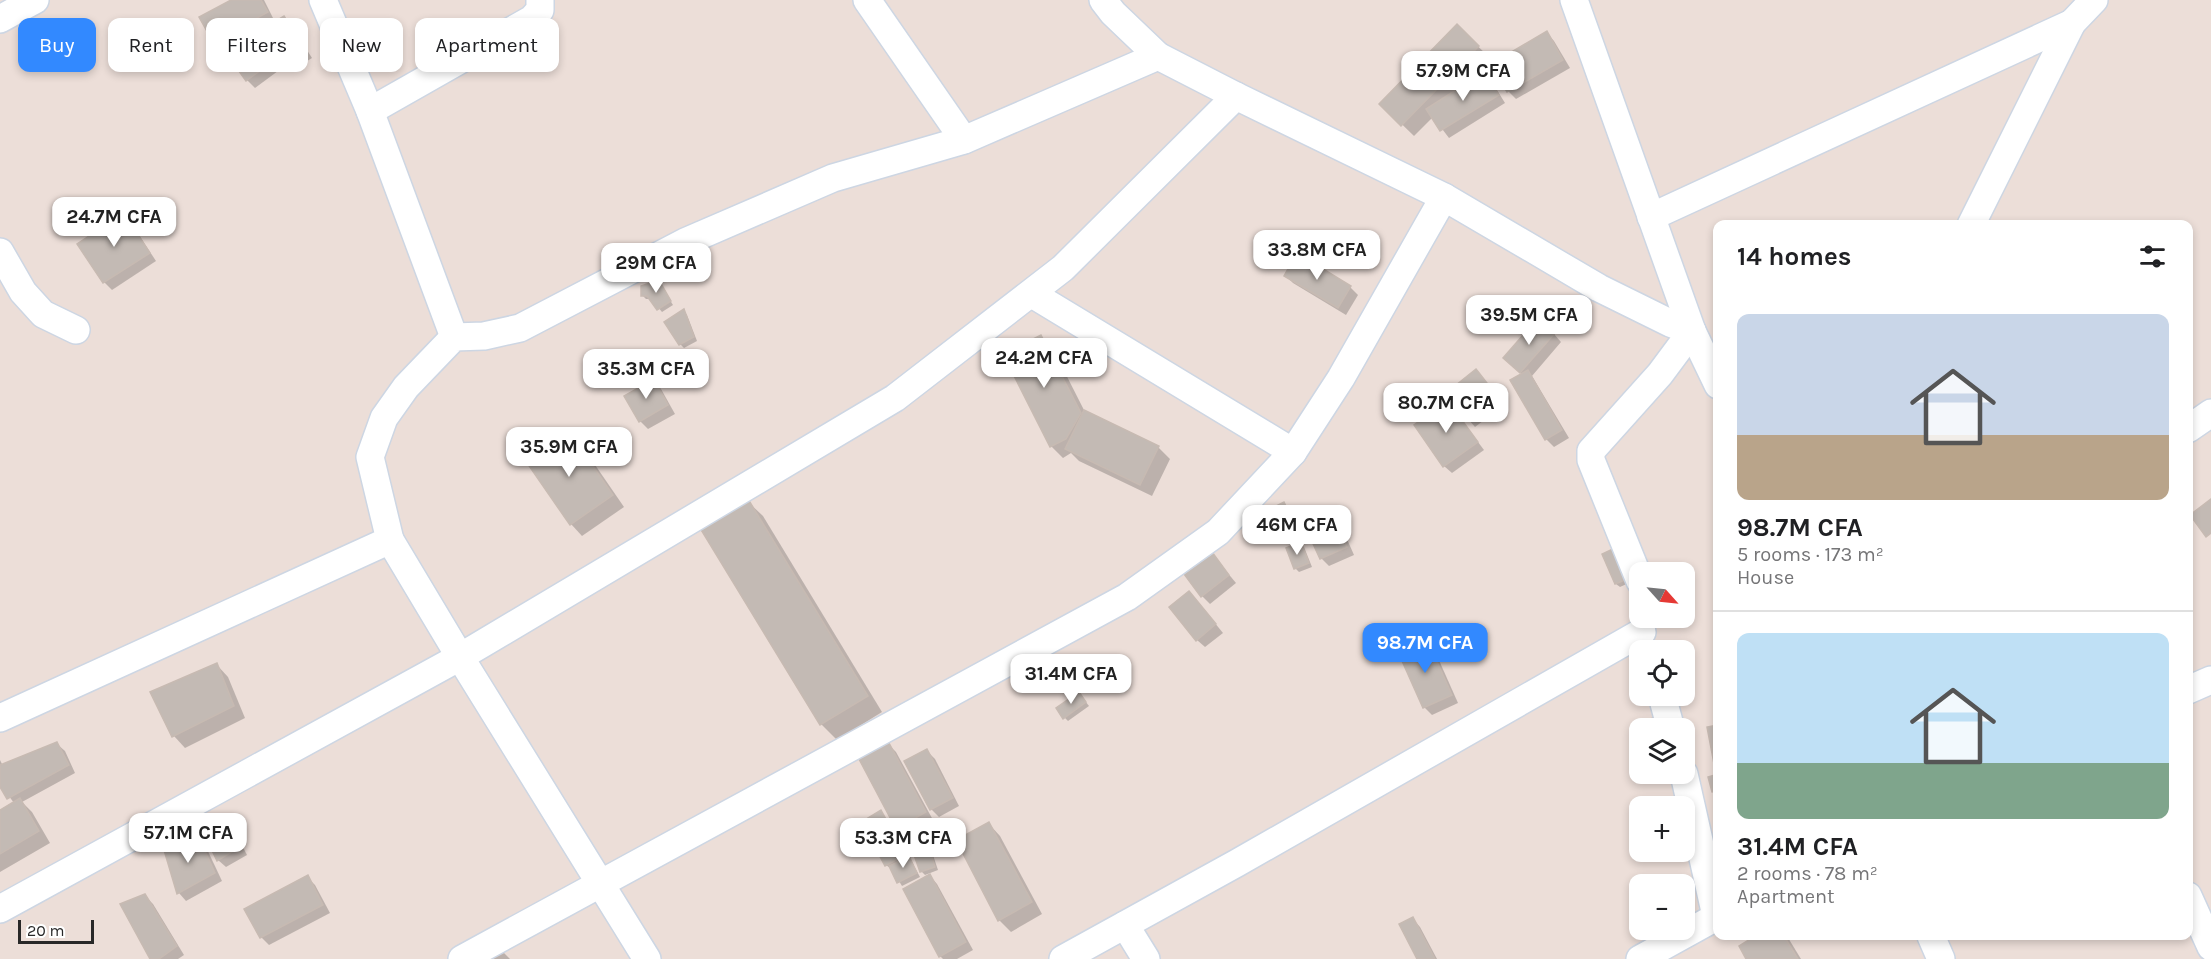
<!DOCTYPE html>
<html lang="en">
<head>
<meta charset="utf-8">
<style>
  body { margin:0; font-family:Karla,sans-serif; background:#f2f2f2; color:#202124; height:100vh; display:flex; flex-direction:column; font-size:22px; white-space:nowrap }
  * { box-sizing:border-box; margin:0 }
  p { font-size:20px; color:#757577 }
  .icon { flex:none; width:33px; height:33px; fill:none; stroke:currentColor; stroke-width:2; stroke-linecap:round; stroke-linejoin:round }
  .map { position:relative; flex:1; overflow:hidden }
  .drawer { position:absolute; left:1713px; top:220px; width:480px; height:720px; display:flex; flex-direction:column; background:#fff; border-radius:12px; box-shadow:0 3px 9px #0003 }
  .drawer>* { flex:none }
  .banner { position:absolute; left:18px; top:18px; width:570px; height:54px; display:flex; gap:12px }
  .needle { width:39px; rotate:117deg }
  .tools { position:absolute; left:1629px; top:562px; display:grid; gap:12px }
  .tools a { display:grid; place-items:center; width:66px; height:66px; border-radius:12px; background:#fff; box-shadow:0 3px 9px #0003; font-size:30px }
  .scale { position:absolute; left:18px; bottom:15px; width:76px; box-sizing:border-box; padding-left:6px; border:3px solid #282828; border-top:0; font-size:16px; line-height:21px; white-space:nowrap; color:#282828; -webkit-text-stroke:4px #fff; paint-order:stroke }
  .price { position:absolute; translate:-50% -51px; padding:0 14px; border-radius:12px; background:#fff; color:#222; font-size:20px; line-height:39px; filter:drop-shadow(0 2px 3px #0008) }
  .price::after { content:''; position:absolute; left:50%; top:36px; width:18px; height:14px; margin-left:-9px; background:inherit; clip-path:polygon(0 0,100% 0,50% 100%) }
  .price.current { background:#3289ff; color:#fff }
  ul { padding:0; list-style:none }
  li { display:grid; align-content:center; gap:12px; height:318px; padding:0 24px }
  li+li { border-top:2px solid #e0e0e0 }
  li span { display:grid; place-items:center; height:186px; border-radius:12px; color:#555 }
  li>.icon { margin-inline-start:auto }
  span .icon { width:108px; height:108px; fill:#fffc; stroke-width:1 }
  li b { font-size:26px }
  h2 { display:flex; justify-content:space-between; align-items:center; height:72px; padding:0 24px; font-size:26px }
  .pill { padding:0 21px; border-radius:12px; background:#fff; box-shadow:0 3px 9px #0003; font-size:21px; line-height:54px }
  .pill.current { background:#3289ff; color:#fff }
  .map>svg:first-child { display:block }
</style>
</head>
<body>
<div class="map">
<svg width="2211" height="959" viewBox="0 0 2211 959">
  <rect width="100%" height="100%" fill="#ecded8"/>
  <g fill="#0003">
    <polygon points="234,0 264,0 274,20 222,49 214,41"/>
    <polygon points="283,18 291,25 312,58 291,71 283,63"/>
    <polygon points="1457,26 1490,58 1463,86 1484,74 1492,82 1505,103 1449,138 1433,117 1414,136 1381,104"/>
    <polygon points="1547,33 1554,41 1570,68 1516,99 1508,91 1493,64"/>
    <polygon points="251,36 278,71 255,88 247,80"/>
    <polygon points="123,215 131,223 156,261 112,290 104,282 79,244"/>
    <polygon points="1285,275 1350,287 1358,295 1346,315 1293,283"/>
    <polygon points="658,281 673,305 662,312 651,299 646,299 643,296"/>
    <polygon points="684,311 687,315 697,341 684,348 680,344"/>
    <polygon points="1554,334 1561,342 1532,376 1569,438 1554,447 1546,439 1512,381 1523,375 1513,365"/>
    <polygon points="1041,337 1053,349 1085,412 1158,447 1170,459 1152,496 1079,461 1071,453 1063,458 1051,446"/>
    <polygon points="1483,379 1504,405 1475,427 1468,419"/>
    <polygon points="654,381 661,389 675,414 648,429 640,421"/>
    <polygon points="1448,402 1484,450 1452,473 1444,466"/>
    <polygon points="568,432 580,443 624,507 582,536 571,524"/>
    <polygon points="747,501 763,516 882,712 837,740 821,724 702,529"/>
    <polygon points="1284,504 1302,540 1298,542 1304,547 1312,567 1299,572 1295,568 1294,546 1289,541"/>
    <polygon points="1331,514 1339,521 1354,555 1329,566 1321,558"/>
    <polygon points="1212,554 1236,583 1210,604 1202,596"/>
    <polygon points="1604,555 1633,581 1620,587 1616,584"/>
    <polygon points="1197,601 1223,633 1205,647 1197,640"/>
    <polygon points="1427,641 1434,649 1458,703 1432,715 1424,707"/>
    <polygon points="217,665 228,677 245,718 185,748 174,736 152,693"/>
    <polygon points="1082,697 1089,706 1068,721 1065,718"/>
    <polygon points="57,744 65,751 75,773 22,802 32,812 50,843 0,872 0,811 14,803 0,784 0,760 3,766"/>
    <polygon points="888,744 896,752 933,820 919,828 929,845 926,847 932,852 938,870 925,875 921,871 915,853 911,855 908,852 902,833 897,828"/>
    <polygon points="927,751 935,759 959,806 939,817 931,809"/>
    <polygon points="884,816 896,837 894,839 906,859 908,858 912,862 920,877 902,886 891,868 890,868 886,865 880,846 877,843"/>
    <polygon points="225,820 233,828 247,855 226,867 218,860"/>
    <polygon points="989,824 1000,836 1042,914 1011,932 999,920"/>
    <polygon points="198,839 206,847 222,881 186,901 179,893"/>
    <polygon points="930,876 937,884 973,950 957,959 943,959 940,956"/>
    <polygon points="307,877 315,885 330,913 269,945 261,937"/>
    <polygon points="145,896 153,904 184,955 178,959 152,959"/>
    <polygon points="1413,919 1420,927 1437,959 1419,959"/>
    <polygon points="1758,936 1787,936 1801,959 1748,959"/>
    <polygon points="502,951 510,959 489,959"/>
  </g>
  <g fill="#c3bab4" stroke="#c7bab2" stroke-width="1.5">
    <polygon points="231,0 261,0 268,12 213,42 199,17"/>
    <polygon points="284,16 305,50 282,64 261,30"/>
    <polygon points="1457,24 1479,46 1401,126 1379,104"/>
    <polygon points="1547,31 1563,60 1507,92 1491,64"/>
    <polygon points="251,34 272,62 246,81 226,53"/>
    <polygon points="1484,72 1499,95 1440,131 1426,109"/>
    <polygon points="124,213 150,253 103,283 77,244"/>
    <polygon points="1297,253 1351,286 1338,308 1284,276"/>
    <polygon points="659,280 671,301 657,310 647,296 641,296 641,286"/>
    <polygon points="684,309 694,337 679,345 664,322"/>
    <polygon points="1538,318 1555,333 1520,373 1503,358"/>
    <polygon points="1041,335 1081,413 1066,439 1050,447 1003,354"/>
    <polygon points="1476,369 1497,396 1467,420 1446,393"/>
    <polygon points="1528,370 1562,430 1545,440 1510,380"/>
    <polygon points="654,379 668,405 639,422 624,396"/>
    <polygon points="1448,401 1478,442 1443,467 1414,425"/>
    <polygon points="1084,410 1159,446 1140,485 1065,449"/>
    <polygon points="568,430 613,495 570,525 525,460"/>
    <polygon points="748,499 868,696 820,725 700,528"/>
    <polygon points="2211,499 2211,533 2206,537 2190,515"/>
    <polygon points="1284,502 1300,536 1288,542 1272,508"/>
    <polygon points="1332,512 1347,547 1320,559 1304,524"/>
    <polygon points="1301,542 1309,563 1294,569 1286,548"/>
    <polygon points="1617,547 1630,578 1615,584 1602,554"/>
    <polygon points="1212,552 1229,575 1201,597 1184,574"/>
    <polygon points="1189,591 1216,624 1196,641 1169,607"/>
    <polygon points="1427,639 1452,695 1423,708 1398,652"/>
    <polygon points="217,663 234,706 172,737 150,692"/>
    <polygon points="1079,692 1086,702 1063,719 1056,708"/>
    <polygon points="1660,716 1664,729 1646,729 1644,721"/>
    <polygon points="1718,725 1718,769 1715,769 1707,727"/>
    <polygon points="57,742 69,765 7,799 0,787 0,765"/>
    <polygon points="889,743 926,812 896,829 859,759"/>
    <polygon points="927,749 953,798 930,810 904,761"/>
    <polygon points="1718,774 1718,791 1712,792 1708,777"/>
    <polygon points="20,798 39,831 0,854 0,810"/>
    <polygon points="881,810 894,834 876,844 863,821"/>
    <polygon points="226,818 240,847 217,861 202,829"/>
    <polygon points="989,822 1032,902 998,921 956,840"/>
    <polygon points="916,824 926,842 907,853 897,835"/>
    <polygon points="894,837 904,856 885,866 875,847"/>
    <polygon points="199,838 215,873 177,894 164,850"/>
    <polygon points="929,847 935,867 920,872 913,852"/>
    <polygon points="909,856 917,873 897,883 889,866"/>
    <polygon points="930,874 966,942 939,957 903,889"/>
    <polygon points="308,875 323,905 260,938 244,909"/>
    <polygon points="145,894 177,946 159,959 150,959 120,904"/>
    <polygon points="1413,917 1435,959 1417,959 1399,924"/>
    <polygon points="1755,936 1784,936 1798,959 1746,959 1739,946"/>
  </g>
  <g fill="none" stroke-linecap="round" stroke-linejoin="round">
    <g stroke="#cdd6e3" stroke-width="30">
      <g id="minor">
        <polyline points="323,0 370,111 454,337"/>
        <polyline points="867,0 964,140"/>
        <polyline points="1103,0 1113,13 1158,56 1236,96 1444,197 1599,288 1670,323 1692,331"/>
        <polyline points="1574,0 1692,331 1718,385"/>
        <polyline points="0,19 35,0"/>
        <polyline points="370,111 532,19 540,10 540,0"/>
        <polyline points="1651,217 2072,23"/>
        <polyline points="1971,225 2072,23 2094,0"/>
        <polyline points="0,252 23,292 43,314 76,330"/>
        <polyline points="1032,294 1293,452"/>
        <polyline points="2188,429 2211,413"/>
        <polyline points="390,540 460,657 647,959"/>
        <polyline points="1640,581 1591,460 1591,451 1660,374 1692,331"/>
        <polyline points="2188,690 2211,680"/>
        <polyline points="1662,696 1671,729"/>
        <polyline points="0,718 390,540 370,457 384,418 406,387 454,337 484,336 520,328 685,242 833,178 964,140 1158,56"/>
        <polyline points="1684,774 1716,916"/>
        <polyline points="2188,896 2211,947"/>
        <polyline points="0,909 460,657 895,398 1063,268 1236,96"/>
        <polyline points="1125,925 1146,959"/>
        <polyline points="1931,936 1941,959"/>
        <polyline points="462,959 1127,597 1218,532 1293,452 1341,378 1444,197"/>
        <polyline points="1063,959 1237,863 1642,632"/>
        <polyline points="1640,959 1718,916"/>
      </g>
    </g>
    <use href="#minor" stroke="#fff" stroke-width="27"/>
  </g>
</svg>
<div class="tools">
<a><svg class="needle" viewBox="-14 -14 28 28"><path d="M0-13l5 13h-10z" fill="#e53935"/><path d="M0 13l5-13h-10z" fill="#757577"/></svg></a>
<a><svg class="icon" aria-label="locate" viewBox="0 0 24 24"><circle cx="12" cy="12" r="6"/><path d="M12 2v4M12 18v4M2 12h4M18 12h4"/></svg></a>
<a><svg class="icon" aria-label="layers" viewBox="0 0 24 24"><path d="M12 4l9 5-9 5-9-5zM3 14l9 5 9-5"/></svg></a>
<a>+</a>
<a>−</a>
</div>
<div class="scale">20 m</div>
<b class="price" style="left:1463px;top:102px">57.9M CFA</b>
<b class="price" style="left:114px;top:248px">24.7M CFA</b>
<b class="price" style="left:1317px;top:281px">33.8M CFA</b>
<b class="price" style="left:656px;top:294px">29M CFA</b>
<b class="price" style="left:1529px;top:346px">39.5M CFA</b>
<b class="price" style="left:1044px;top:389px">24.2M CFA</b>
<b class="price" style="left:646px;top:400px">35.3M CFA</b>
<b class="price" style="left:1446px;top:434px">80.7M CFA</b>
<b class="price" style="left:569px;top:478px">35.9M CFA</b>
<b class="price" style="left:1297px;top:556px">46M CFA</b>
<b class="price current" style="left:1425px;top:674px">98.7M CFA</b>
<b class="price" style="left:1071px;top:705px">31.4M CFA</b>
<b class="price" style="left:188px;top:864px">57.1M CFA</b>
<b class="price" style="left:903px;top:869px">53.3M CFA</b>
<div class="banner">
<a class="pill current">Buy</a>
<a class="pill">Rent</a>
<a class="pill">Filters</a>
<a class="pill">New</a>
<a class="pill">Apartment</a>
</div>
<section class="drawer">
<h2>14 homes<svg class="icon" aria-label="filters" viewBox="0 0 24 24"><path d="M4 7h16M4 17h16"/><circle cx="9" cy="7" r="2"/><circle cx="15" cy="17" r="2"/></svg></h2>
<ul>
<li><span style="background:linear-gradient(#c9d6e8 65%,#b9a48a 0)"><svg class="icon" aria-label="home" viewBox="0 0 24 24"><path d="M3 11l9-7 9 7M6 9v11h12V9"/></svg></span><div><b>98.7M CFA</b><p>5 rooms · 173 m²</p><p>House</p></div></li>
<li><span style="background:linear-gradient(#bfe0f5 70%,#7fa58c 0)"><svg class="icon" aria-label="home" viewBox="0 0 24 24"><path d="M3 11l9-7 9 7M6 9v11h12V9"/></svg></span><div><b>31.4M CFA</b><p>2 rooms · 78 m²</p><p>Apartment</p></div></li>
</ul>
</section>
</div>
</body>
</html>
